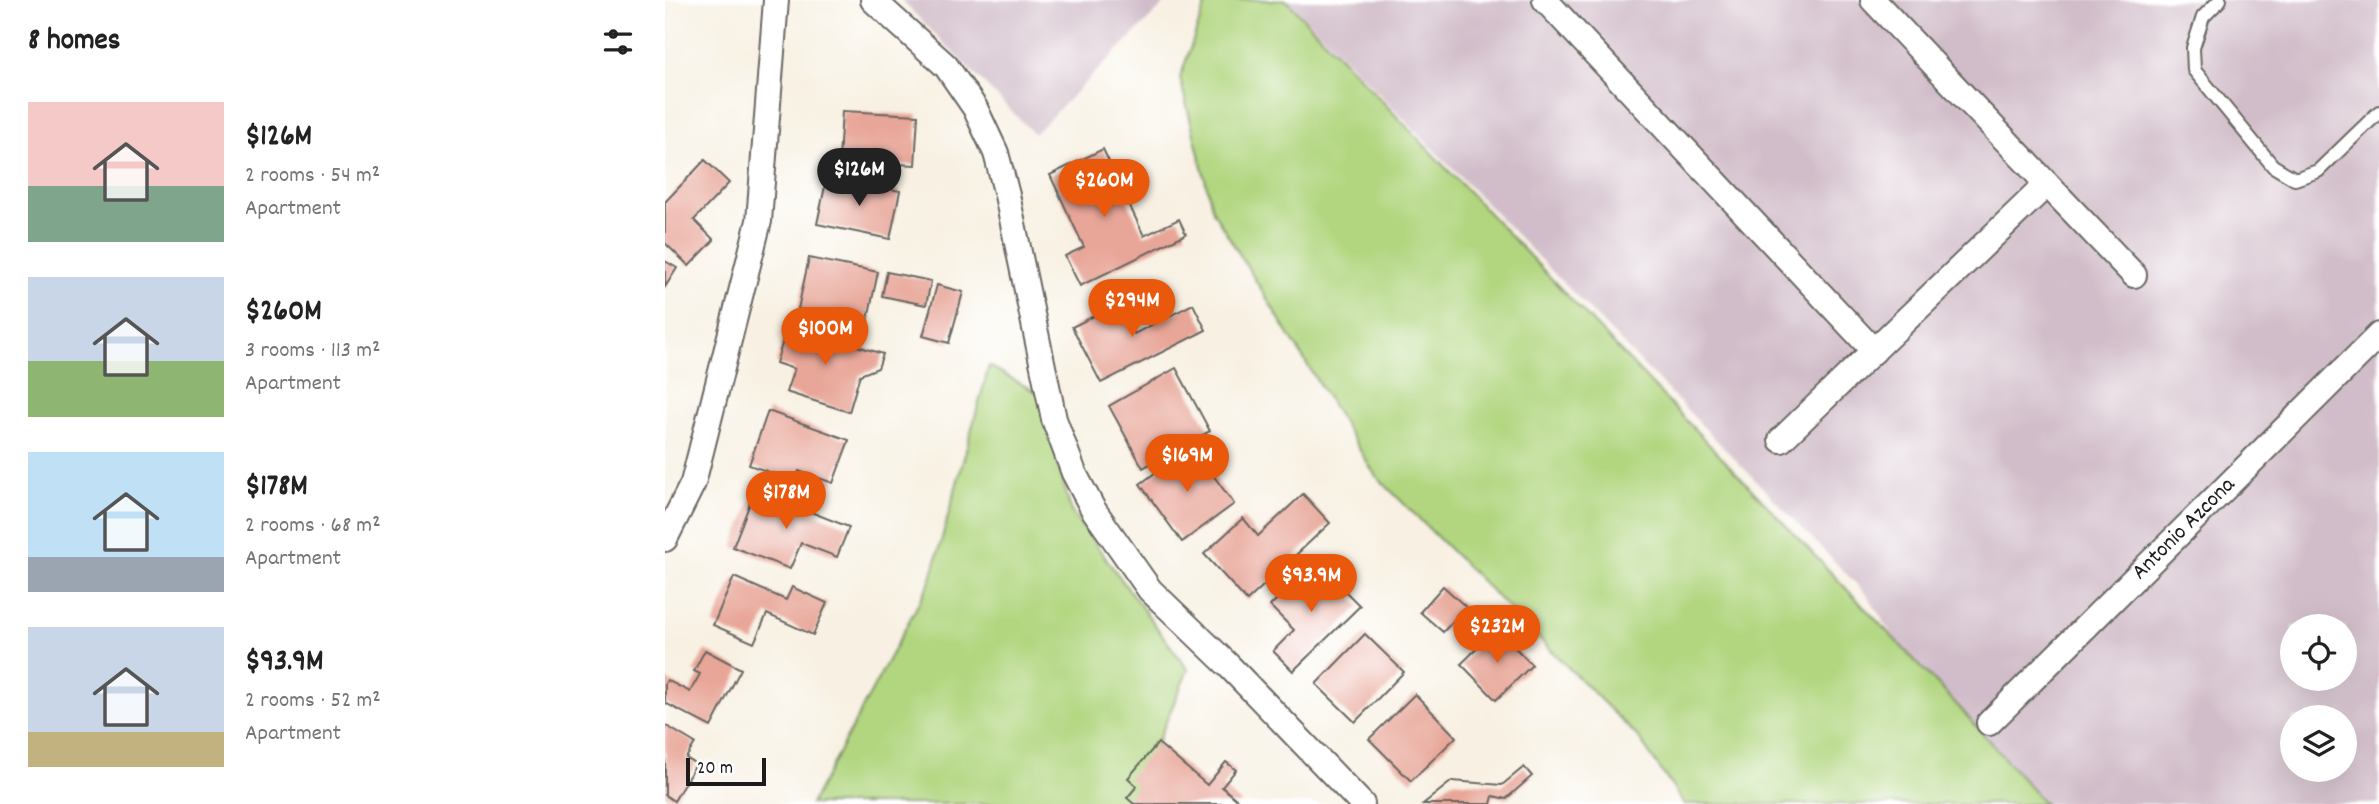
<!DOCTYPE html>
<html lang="en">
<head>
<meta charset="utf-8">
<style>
  body { margin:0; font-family:Dekko,sans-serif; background:#f2f2f2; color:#222; height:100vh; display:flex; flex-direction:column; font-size:26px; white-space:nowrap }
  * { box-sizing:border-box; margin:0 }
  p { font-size:23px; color:#767676 }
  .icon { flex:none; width:38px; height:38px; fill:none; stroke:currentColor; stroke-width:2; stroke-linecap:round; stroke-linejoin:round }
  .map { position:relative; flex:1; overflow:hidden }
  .side { display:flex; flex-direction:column; background:#fff; width:665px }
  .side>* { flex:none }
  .tools { position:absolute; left:1615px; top:614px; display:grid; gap:14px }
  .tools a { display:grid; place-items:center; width:77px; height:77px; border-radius:50%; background:#fff; box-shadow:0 7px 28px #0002; font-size:35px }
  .scale { position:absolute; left:21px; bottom:18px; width:80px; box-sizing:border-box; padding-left:7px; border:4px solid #1c1c1c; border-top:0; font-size:19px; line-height:24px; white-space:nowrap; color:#1c1c1c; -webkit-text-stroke:5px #fff; paint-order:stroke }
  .price { position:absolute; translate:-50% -60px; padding:0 16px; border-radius:24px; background:#ea580c; color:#fff; font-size:23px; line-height:46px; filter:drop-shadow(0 2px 4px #0008) }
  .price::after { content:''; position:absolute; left:50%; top:42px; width:21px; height:16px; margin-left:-10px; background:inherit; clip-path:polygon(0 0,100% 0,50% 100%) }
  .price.active { background:#222; color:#fff }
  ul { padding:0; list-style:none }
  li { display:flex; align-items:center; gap:21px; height:175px; padding:0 28px }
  li span { display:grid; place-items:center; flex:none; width:196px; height:140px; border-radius:0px; color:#555 }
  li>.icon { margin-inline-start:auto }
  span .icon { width:84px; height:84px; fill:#fffc; stroke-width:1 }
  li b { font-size:30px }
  h2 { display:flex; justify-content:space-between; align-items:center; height:84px; padding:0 28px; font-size:30px }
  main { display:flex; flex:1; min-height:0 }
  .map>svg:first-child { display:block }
</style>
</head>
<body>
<main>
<section class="side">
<h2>8 homes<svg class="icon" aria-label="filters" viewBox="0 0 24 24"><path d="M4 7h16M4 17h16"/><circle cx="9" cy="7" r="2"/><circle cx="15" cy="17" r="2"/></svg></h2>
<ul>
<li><span style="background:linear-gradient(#f6c9c9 60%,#7fa58c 0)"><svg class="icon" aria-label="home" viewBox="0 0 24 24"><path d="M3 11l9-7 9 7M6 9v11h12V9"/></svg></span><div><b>$126M</b><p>2 rooms · 54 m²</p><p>Apartment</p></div></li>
<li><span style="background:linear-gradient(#c9d6e8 60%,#8fb573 0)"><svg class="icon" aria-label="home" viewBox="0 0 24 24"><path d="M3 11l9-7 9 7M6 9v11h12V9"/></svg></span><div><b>$260M</b><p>3 rooms · 113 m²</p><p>Apartment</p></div></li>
<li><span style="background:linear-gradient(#bfe0f5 75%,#9aa5b1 0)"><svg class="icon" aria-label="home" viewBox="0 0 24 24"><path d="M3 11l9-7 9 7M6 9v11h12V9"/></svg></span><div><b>$178M</b><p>2 rooms · 68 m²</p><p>Apartment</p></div></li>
<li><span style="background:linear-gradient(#c9d6e8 75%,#c2b280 0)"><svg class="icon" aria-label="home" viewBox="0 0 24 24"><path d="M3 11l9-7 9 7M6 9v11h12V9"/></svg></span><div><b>$93.9M</b><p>2 rooms · 52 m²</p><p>Apartment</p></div></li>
</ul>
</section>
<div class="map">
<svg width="1714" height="804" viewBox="0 0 1714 804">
  <rect width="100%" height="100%" fill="#fff"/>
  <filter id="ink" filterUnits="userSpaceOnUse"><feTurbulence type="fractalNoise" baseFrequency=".0143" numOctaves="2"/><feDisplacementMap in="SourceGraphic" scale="14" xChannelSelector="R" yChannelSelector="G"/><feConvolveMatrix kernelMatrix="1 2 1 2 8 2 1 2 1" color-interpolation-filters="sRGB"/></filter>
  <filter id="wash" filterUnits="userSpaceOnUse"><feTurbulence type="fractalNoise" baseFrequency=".00686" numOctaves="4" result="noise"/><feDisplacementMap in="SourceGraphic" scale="28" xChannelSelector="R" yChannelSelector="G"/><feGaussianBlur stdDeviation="1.57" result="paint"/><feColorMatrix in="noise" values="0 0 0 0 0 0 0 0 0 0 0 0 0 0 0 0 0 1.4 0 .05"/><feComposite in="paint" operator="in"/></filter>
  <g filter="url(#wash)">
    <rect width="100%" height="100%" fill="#f8f1e3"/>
    <g fill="#d1bdc9" fill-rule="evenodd">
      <polygon points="236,0 503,0 369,134"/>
      <path d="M623,0H1714V804H1350L1306,761L1203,596ZM1628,626H1680V679H1628ZM1628,718H1680V770H1628Z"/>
    </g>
    <g fill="#b1d67f" stroke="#66794e" stroke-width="2">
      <polygon points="542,0 621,0 1294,707 1380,804 1019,804 973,737 710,475 548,211 515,78"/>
      <polygon points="324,366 375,394 406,511 523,670 466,804 146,804 265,582"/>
    </g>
    <g id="blocks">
      <g fill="#e8a698">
        <polygon points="177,111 253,115 250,165 174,161"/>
        <polygon points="438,149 479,236 514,219 521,234 415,286 400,256 419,247 385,175"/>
        <polygon points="40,160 64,183 29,220 49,240 24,266 0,243 0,202"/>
        <polygon points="162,177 235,191 225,239 152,224"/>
        <polygon points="144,258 213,272 202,323 133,309"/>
        <polygon points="0,261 12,268 0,287"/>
        <polygon points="222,272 266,281 261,305 217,296"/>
        <polygon points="272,285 298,292 284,343 258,336"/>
        <polygon points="453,304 469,334 528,304 541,330 436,383 407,327"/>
        <polygon points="123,325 218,354 213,368 195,375 184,412 121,392 129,369 111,363"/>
        <polygon points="511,368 545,431 478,468 444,406"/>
        <polygon points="103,411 184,440 168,483 134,471 130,481 84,465"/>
        <polygon points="527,446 569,504 517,542 475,484"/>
        <polygon points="90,490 184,527 172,557 136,543 125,569 68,547"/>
        <polygon points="638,494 665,523 582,601 539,554 578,518 593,536"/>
        <polygon points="650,561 695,606 628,671 608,651 629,630 605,606"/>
        <polygon points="69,577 121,600 127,587 162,603 148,635 102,614 89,643 48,625"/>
        <polygon points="778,586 801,607 778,632 755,612"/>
        <polygon points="832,629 867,665 831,700 796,664"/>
        <polygon points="700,634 739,672 690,722 651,684"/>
        <polygon points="40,650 76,669 46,727 0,703 0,684 2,680 25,692 35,674 29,671"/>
        <polygon points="750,694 791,737 746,781 704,739"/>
        <polygon points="0,725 30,743 21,758 31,764 9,801 0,795"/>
        <polygon points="493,743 542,785 561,762 571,770 557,787 577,804 469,804 462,798 472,786 463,778"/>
        <polygon points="859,767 867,776 841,799 828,796 826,804 758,804 787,781 837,785"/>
      </g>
    </g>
  </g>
  <g filter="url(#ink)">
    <use href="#blocks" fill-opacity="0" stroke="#696762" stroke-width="2"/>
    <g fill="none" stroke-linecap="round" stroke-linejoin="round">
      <g stroke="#696762" stroke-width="16">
        <polyline id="service" points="1555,0 1538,17 1528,48 1529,70 1608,166 1630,179 1653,171 1714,112"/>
      </g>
      <g stroke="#696762" stroke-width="28">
        <g id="minor">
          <polyline points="208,0 281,66 310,108 331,153 342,195 389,419 409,473 428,509 485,590 563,665 697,804"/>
          <polyline points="880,0 1209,351"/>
          <polyline points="1382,184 1469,275"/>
          <polyline points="1116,440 1382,184 1208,0"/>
          <polyline points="0,539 28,483 94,221 111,0"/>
          <path id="s1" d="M1324,723L1714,335"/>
        </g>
      </g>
      <use href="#service" stroke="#fff" stroke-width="12"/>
      <use href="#minor" stroke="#fff" stroke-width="24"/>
    </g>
  </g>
  <g text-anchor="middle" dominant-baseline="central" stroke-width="7" stroke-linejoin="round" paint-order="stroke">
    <g font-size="23" fill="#1c1c1c" stroke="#fff">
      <text stroke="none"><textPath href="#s1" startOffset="275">Antonio Azcona</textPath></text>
    </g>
  </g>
</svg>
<div class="tools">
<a><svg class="icon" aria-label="locate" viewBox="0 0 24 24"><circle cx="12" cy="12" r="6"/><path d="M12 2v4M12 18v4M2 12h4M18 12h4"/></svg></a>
<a><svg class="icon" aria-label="layers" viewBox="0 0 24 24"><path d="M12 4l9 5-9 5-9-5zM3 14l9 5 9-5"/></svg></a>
</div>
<div class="scale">20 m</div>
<b class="price active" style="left:194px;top:208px">$126M</b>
<b class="price" style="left:439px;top:219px">$260M</b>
<b class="price" style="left:467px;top:339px">$294M</b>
<b class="price" style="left:160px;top:367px">$100M</b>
<b class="price" style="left:522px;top:494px">$169M</b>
<b class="price" style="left:121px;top:531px">$178M</b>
<b class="price" style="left:646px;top:614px">$93.9M</b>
<b class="price" style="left:832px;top:665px">$232M</b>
</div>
</main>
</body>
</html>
